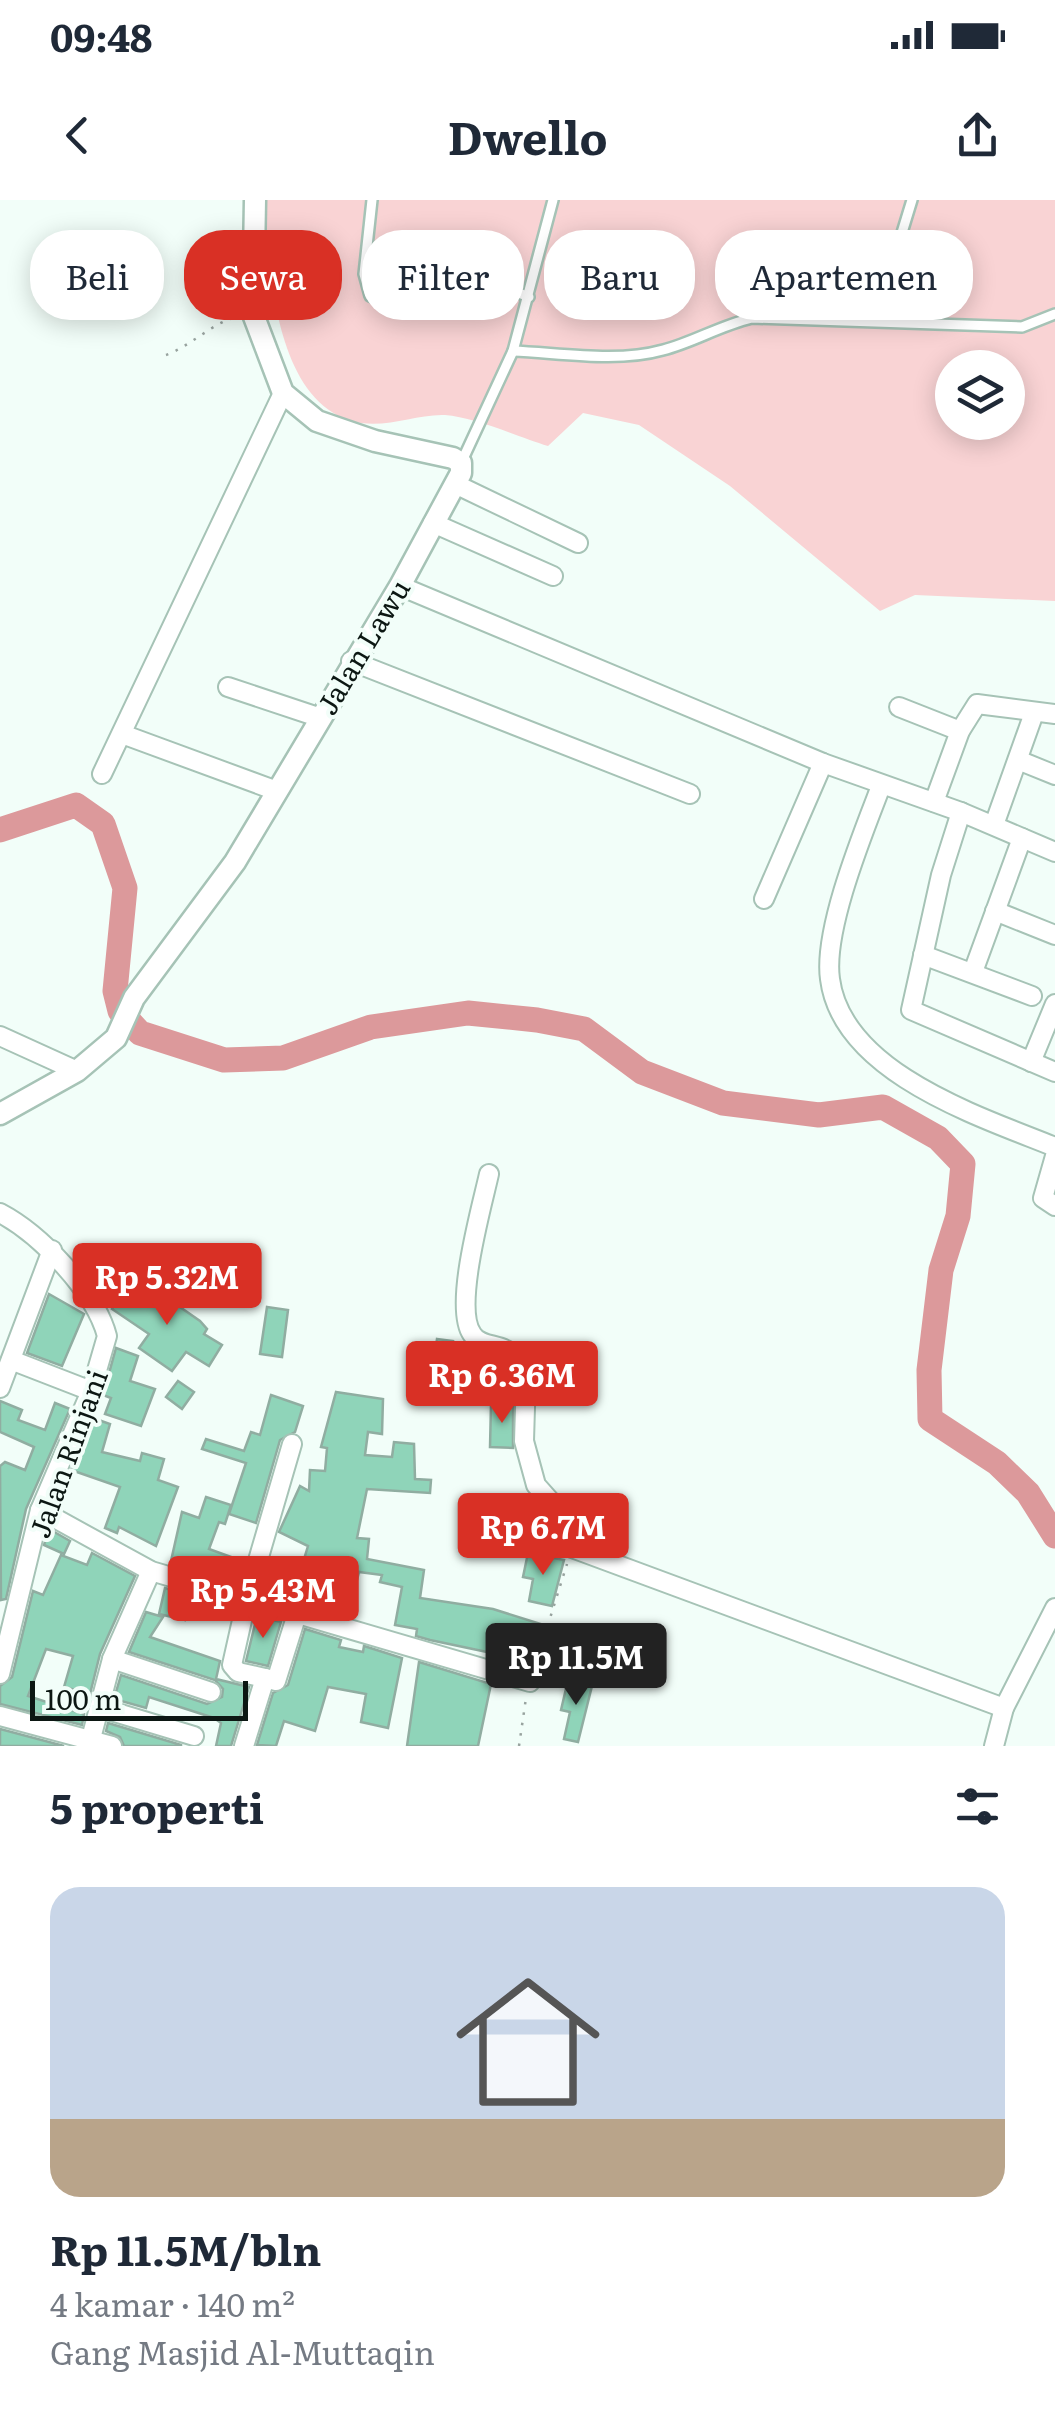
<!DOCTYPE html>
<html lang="id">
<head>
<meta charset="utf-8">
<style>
  body { margin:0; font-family:Literata,serif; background:#f6f6f7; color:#1f2937; height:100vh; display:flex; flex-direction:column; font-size:38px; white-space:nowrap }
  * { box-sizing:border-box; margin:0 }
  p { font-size:32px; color:#747a83 }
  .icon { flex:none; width:55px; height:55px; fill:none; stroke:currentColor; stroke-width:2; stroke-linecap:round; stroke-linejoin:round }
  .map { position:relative; height:1546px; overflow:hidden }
  .sheet { display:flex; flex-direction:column; background:#fff; flex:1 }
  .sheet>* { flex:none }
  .top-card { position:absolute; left:30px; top:30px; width:995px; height:90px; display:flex; gap:20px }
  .buttons { position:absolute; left:935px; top:150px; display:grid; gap:20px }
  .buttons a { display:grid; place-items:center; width:90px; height:90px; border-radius:50%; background:#fff; box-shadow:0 5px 25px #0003; font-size:50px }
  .scale { position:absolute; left:30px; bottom:25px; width:218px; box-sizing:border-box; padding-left:10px; border:5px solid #0c1713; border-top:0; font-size:28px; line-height:35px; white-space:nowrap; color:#0c1713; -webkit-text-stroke:8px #f2fef9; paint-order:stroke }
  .price { position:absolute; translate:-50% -85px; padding:0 22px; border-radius:10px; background:#d93025; color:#fff; font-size:32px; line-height:65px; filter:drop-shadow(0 2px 5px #0008) }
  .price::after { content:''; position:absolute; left:50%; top:60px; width:30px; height:22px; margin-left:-15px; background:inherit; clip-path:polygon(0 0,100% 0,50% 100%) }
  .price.on { background:#222; color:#fff }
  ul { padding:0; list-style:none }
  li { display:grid; align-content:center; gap:20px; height:530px; padding:0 50px }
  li+li { border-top:2px solid #e0e1e3 }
  li span { display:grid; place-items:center; height:310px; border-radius:30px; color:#555 }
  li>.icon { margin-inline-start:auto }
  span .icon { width:180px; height:180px; fill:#fffc; stroke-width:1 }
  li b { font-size:42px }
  h2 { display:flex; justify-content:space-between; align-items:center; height:120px; padding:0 50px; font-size:42px }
  .chip { padding:0 35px; border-radius:40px; background:#fff; box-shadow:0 5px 25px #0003; font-size:35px; line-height:90px }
  .chip.on { background:#d93025; color:#fff }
  .status { display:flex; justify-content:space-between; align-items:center; height:70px; padding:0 50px; background:#fff; direction:ltr }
  .status svg { height:28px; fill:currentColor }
  header { display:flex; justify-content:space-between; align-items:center; height:130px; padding:0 50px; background:#fff; font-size:45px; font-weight:700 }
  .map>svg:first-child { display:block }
</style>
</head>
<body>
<div class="status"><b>09:48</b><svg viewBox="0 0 49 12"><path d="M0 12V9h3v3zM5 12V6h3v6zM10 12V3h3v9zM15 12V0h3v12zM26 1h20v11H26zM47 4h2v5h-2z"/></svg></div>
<header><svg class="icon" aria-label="back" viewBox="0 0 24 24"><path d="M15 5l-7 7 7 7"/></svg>Dwello<svg class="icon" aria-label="share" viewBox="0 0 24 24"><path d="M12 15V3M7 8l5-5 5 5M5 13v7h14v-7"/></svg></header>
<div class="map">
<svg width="1055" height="1546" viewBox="0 0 1055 1546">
  <rect width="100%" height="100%" fill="#f2fef9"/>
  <path fill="#f9d3d4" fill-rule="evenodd" d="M264,0H1055V401L915,395L880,411L730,286L639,225L583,213L548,246C519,237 474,217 445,215C417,214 391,227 361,223C274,209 269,66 264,0ZM952,168H1008V222H952Z"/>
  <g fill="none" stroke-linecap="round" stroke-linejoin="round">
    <polyline stroke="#dc999b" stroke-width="25" points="0,630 76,605 103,624 125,688 115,791 120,811 140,833 224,860 283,858 371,827 468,813 537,820 584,829 642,872 723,903 819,915 883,907 938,938 963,964 958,1016 941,1070 929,1170 930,1219 997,1263 1028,1293 1055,1336"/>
  </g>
  <g fill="#8fd4b9" stroke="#90ada1" stroke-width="2.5">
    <polygon points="141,1080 200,1121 207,1129 204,1134 222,1145 209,1166 186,1152 172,1171 139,1148 149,1134 112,1109 120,1096 127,1101"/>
    <polygon points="49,1094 84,1114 62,1166 27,1153"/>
    <polygon points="267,1107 288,1110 282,1157 260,1154"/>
    <polygon points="437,1139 453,1141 449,1171 433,1168"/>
    <polygon points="116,1148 138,1156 130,1181 155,1189 141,1226 105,1214 111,1198 103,1195"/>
    <polygon points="487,1165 505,1167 501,1203 483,1201"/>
    <polygon points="178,1181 194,1192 182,1209 166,1197"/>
    <polygon points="336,1192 383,1199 382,1234 368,1232 365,1255 392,1257 394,1242 414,1244 415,1279 431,1280 430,1293 367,1289 357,1338 369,1339 367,1359 424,1370 420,1398 493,1409 544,1425 531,1469 505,1462 506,1456 430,1440 416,1436 417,1429 395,1425 402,1387 380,1382 382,1375 359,1372 348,1416 267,1392 273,1363 301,1369 308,1346 279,1332 300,1286 309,1291 310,1270 325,1271 327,1248 321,1247"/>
    <polygon points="271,1195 303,1206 295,1232 280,1240 256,1323 229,1314 246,1263 202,1249 206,1239 244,1251 251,1232 260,1235"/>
    <polygon points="0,1201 22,1210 18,1220 45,1230 55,1203 70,1209 26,1309 6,1399 1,1400 0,1266 5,1262 25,1270 34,1247 0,1232"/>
    <polygon points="491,1204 513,1205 513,1248 490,1247"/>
    <polygon points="93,1218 110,1224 102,1252 140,1261 142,1253 164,1259 158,1280 178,1287 156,1346 119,1327 117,1333 105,1328 120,1287 71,1270"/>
    <polygon points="206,1297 231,1305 225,1324 219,1322 209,1349 245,1362 238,1383 171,1361 182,1312 199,1318"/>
    <polygon points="49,1329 70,1341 64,1354 44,1345"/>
    <polygon points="92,1353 135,1376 100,1454 90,1494 64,1487 73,1456 46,1449 28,1496 84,1514 82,1525 0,1504 0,1486 12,1477 33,1391 43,1395 61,1355 87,1365"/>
    <polygon points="528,1353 564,1360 552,1406 529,1401 533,1379 523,1377"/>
    <polygon points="165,1388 191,1396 185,1420 159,1414"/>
    <polygon points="146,1412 163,1417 150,1437 220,1461 216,1479 249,1487 231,1546 216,1546 221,1523 214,1518 149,1497 146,1508 114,1499 121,1475 207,1504 222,1497 223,1489 215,1480 129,1452"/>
    <polygon points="257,1416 281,1422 268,1466 246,1461"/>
    <polygon points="305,1429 341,1440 339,1447 363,1452 364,1446 402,1458 388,1528 361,1522 366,1494 328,1487 315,1531 284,1521 276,1546 257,1545 273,1493 288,1485"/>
    <polygon points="419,1462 491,1484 478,1546 407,1546"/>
    <polygon points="568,1480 592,1486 578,1542 564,1539 570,1512 561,1510"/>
    <polygon points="108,1523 181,1545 181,1546 124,1546 120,1537 106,1531"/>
    <polygon points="0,1529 64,1546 0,1546"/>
  </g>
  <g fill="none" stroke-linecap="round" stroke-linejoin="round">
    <g stroke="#a6c3b6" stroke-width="14">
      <g id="service">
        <polyline points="372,0 364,74 370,96 382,101 394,98 412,68 426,56 529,97"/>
        <polyline points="875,121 912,0"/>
        <path d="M513,151C561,153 617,163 663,150C694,142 719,126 752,118L1022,127L1055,114"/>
        <polyline points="462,261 513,151 553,0"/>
      </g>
    </g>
    <g stroke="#a6c3b6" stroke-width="22">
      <g id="minor">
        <polyline points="455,284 578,343"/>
        <polyline points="433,323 553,376"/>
        <polyline points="400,386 823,563 961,612 1055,652"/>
        <polyline points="351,461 690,594"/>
        <polyline points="228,487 318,517"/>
        <polyline points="899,507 960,531"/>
        <polyline points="122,534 277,591"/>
        <polyline points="1018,560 1055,575"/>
        <polyline points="102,574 283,193"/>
        <path d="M881,586C863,633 823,730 830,779C842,873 981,917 1055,947"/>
        <polyline points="934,602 960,531 977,504 1055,514"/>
        <polyline points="961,612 941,675 911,810 1055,872"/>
        <polyline points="994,625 1034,513"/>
        <polyline points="764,699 823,563"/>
        <polyline points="995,711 1055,735"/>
        <polyline points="923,755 1032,796"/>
        <polyline points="973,772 1022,638"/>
        <polyline points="0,836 77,871"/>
        <polyline points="1031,862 1055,804"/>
        <polyline points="1055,956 1043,998 1055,1006"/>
        <path d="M489,974C482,1006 453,1107 472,1134C479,1146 496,1144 506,1150C515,1156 520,1165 526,1174L524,1241L536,1285L560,1312L574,1342L572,1348L1004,1508"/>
        <path d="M0,1013C40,1034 95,1091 107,1136L91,1191L40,1310L0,1474"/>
        <polyline points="11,1160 91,1191"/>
        <polyline points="0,1188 52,1050"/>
        <polyline points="40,1310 151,1371 530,1482"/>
        <polyline points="112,1459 211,1492"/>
        <polyline points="265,1478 276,1481 297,1414"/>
        <polyline points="101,1508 194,1536"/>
        <polyline points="0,1516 112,1546"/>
        <polyline points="89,1546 112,1459 151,1371"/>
        <polyline points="244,1546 265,1478 238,1472 232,1465 247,1398 292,1244"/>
        <polyline points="994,1546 1004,1508 1055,1408"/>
      </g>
    </g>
    <g stroke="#a6c3b6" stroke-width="25">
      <polyline id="tertiary" points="0,914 77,871 116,838 134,798 235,662 400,386 461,273 461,263 453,258 375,241 317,221 283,193 253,114 255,0"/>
    </g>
    <g stroke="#98a39f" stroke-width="2.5" stroke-dasharray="2.5 8" stroke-linecap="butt">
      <path d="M166,155C189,147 216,121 234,118"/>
      <polyline points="535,1466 567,1364"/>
      <polyline points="519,1546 526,1498"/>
    </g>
    <use href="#service" stroke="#fff" stroke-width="9"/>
    <use href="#minor" stroke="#fff" stroke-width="18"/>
    <use href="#tertiary" stroke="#fff" stroke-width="20"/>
  </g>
  <g text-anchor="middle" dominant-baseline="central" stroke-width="8" stroke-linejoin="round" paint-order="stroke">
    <g font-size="28" fill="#0c1713" stroke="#f2fef9">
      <text transform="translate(362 446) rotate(-59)">Jalan Lawu</text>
      <text transform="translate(67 1253) rotate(-70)">Jalan Rinjani</text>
    </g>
  </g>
</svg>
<div class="buttons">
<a><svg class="icon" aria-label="layers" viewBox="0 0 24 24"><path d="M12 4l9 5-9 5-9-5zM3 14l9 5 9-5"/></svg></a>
</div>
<div class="scale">100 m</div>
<b class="price" style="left:167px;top:1128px">Rp 5.32M</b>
<b class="price" style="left:502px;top:1226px">Rp 6.36M</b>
<b class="price" style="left:543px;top:1378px">Rp 6.7M</b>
<b class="price" style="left:263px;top:1441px">Rp 5.43M</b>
<b class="price on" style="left:576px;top:1508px">Rp 11.5M</b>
<div class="top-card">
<a class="chip">Beli</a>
<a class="chip on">Sewa</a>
<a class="chip">Filter</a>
<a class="chip">Baru</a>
<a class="chip">Apartemen</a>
</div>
</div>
<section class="sheet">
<h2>5 properti<svg class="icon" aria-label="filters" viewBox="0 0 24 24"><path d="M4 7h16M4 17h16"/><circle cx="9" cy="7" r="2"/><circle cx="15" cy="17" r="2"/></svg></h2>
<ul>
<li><span style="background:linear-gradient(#c9d6e8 75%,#b9a48a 0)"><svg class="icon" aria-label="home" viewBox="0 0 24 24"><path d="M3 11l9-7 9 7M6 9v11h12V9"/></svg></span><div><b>Rp 11.5M/bln</b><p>4 kamar · 140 m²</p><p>Gang Masjid Al-Muttaqin</p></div></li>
</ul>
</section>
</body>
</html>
